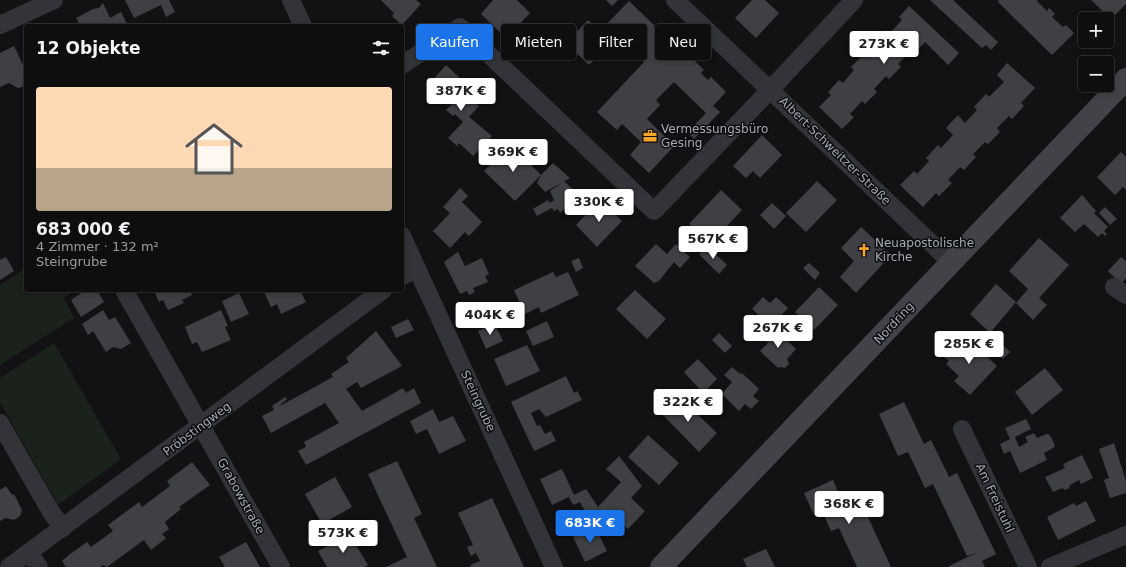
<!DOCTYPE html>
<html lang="de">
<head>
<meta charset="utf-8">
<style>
  body { margin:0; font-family:"DejaVu Sans",sans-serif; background:#1c1c1d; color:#f1f3f6; height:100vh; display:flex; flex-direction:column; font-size:15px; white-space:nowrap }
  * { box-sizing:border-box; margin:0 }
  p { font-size:13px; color:#9b9c9e }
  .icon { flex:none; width:22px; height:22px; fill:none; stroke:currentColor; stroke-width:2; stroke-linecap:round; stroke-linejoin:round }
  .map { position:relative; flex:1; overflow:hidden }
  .drawer { position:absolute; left:24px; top:24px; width:380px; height:268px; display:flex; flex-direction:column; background:#0e0e0f; border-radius:4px; box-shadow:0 2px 6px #0003,0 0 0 1px #2e2e2f }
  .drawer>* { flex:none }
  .hud { position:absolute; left:416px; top:24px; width:380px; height:36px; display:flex; gap:8px }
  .controls { position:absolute; left:1078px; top:12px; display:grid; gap:8px }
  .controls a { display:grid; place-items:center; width:36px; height:36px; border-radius:4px; background:#0e0e0f; box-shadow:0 2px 6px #0003,0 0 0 1px #2e2e2f; font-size:20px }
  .price { position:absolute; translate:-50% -34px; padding:0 9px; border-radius:4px; background:#fff; color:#222; font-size:13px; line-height:26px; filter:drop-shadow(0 1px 2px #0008) }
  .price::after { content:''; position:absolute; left:50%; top:24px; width:12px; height:9px; margin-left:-6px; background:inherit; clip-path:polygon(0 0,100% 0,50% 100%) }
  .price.active { background:#1a73e8; color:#fff }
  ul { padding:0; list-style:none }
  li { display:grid; align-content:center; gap:8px; height:212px; padding:0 12px }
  li span { display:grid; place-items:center; height:124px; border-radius:4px; color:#555 }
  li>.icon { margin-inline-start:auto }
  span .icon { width:72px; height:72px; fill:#fffc; stroke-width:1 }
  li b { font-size:17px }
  h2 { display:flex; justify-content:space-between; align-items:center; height:48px; padding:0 12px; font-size:17px }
  .chip { padding:0 14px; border-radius:4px; background:#0e0e0f; box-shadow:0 2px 6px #0003,0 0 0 1px #2e2e2f; font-size:14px; line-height:36px }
  .chip.active { background:#1a73e8; color:#fff }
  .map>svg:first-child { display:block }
</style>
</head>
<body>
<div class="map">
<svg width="1126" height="567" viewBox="0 0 1126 567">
  <rect width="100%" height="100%" fill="#121214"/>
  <g fill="#1a221b">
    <polygon points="26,268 26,290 77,290 64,298 74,318 0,365 0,285"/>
    <polygon points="54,343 121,459 58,505 0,402 0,378"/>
  </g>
  <g fill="#3e4044">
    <polygon points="125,0 169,0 175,12 166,17 161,5 134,18"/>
    <polygon points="381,0 416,0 421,4 402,25 392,16 394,13"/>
    <polygon points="493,0 517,0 530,13 506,38 481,14"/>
    <polygon points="606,0 618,0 612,6"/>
    <polygon points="752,0 765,0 779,13 756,38 735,18"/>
    <polygon points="930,0 953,0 998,42 991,50 986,45 982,48"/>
    <polygon points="999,0 1038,0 1037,1 1047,11 1049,8 1055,14 1052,17 1063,27 1066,25 1074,33 1052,55 998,2"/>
    <polygon points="1091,0 1126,0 1126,4 1111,19"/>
    <polygon points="629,1 659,30 656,33 685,60 690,56 704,70 701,73 708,80 711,77 726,92 713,106 720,112 694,139 688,132 706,113 674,82 656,100 660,105 647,119 674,146 649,173 630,155 641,142 622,124 617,130 597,112 644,62 617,36 589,65 566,43 588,20 600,31"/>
    <polygon points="103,3 110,18 121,12 128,26 80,26 76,17 78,17 93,9 99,8"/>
    <polygon points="909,6 959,53 948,65 925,42 913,55 910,52 898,64 901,67 889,79 886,76 874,89 877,92 865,104 862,101 850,114 854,117 842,129 819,107 831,95 828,92 839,80 843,83 854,70 851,67 863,55 866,58 878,45 875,42 887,30 890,33 902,20 899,17"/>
    <polygon points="14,46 26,71 26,86 18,88 9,83 0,87 0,53"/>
    <polygon points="1007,63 1035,88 1021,103 1024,106 1012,119 1009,116 997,128 1000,132 988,144 985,142 973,154 976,157 964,170 960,167 948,180 952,183 939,196 936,193 923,207 900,185 914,171 917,174 929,161 926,158 938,145 941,148 953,135 946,128 958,115 965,123 977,110 974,107 986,94 989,97 1004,82 997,75"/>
    <polygon points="446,65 468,86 460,96 467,102 471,98 479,106 469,117 492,136 473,156 459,143 457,146 448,138 463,122 455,114 453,116 446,110 452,104 430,83"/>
    <polygon points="762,135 782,155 760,178 753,171 746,178 733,166"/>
    <polygon points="511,145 541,175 515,201 484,171"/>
    <polygon points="1121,152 1126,157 1126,190 1123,187 1115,195 1097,177"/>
    <polygon points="553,163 570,178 545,192 537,183 541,175"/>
    <polygon points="564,181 579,195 560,213 558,209 554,211 552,208 537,216 533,209 548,200 550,203 554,200 550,191"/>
    <polygon points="817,181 837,200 806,232 786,213"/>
    <polygon points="460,188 468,196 462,202 482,222 469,236 465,232 450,248 433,231 450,213 443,207"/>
    <polygon points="721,190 742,210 710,244 689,224"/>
    <polygon points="1082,195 1096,211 1094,213 1108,227 1104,231 1107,234 1105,236 1102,233 1098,237 1084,224 1075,232 1060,218"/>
    <polygon points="600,200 622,221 597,247 576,225"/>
    <polygon points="772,203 786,216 774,229 760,215"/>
    <polygon points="1105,207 1117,219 1110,225 1099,213"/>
    <polygon points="861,227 891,255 856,293 840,277 854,261 841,248"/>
    <polygon points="1039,238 1069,265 1039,298 1047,305 1033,320 1016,303 1028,289 1009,271"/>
    <polygon points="656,244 667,254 676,244 690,257 680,268 674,262 659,281 654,283 635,266"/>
    <polygon points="707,246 727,265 719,274 699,254"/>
    <polygon points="458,252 465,266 482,258 489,274 485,276 488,282 473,288 475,292 469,295 467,291 460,294 444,262"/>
    <polygon points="6,257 14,271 0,280 0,260"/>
    <polygon points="1121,257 1126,261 1126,278 1121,284 1108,271"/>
    <polygon points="579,258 583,268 576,272 571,261"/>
    <polygon points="809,263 820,273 815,280 803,268"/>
    <polygon points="553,272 556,277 568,272 579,295 541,313 539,307 525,314 514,290"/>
    <polygon points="996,284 1016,302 990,333 970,314"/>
    <polygon points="819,287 838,305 814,330 795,312"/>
    <polygon points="86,290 97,290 104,302 81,317 71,300"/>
    <polygon points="156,290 190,290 192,295 182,300 184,303 168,310 163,300 159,302 154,291"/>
    <polygon points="269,290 300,290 306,302 281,314 277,304 271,307 264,292"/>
    <polygon points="635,290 666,319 647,339 616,309"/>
    <polygon points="239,293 249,314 231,322 222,301"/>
    <polygon points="763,297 770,303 776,297 788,308 771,326 752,309"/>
    <polygon points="103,310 109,320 115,317 131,343 121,349 113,347 106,352 93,331 88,335 82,324"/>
    <polygon points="221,310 228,326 225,327 231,340 202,352 197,342 192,344 185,327"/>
    <polygon points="408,319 414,330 396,338 391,327"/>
    <polygon points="547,321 554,337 533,346 526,331"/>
    <polygon points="494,323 503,341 486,349 478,331"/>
    <polygon points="774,328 796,349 787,359 789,364 785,368 780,367 778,368 760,351 768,343 763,338"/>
    <polygon points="376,331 402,366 361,388 357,382 346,389 362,411 403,388 406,393 414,388 421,403 306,465 298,451 306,447 304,442 339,423 325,403 271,433 262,416 274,410 272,406 285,397 287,399 278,407 333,377 331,374 349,362 346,358"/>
    <polygon points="719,333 732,346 725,353 712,340"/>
    <polygon points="964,335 997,366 970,395 954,381 959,376 946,364 949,361 943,356"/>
    <polygon points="992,335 1010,352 1003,359 985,343"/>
    <polygon points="527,345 540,371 506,386 494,359"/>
    <polygon points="698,359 717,379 703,393 684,372"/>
    <polygon points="732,367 740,374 742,373 759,389 753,396 759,401 751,409 745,404 739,411 722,394 732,382 724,375"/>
    <polygon points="1045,368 1063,390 1032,415 1015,392"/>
    <polygon points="566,376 574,393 577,391 582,400 546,417 539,409 531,413 537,426 540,425 545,434 551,431 556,441 534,451 511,402"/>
    <polygon points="675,393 717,433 699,452 659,411"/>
    <polygon points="904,402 924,444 931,440 949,477 957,473 996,554 982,561 985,567 947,567 978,552 967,556 933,484 925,488 908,452 898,456 879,414"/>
    <polygon points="433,409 439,422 453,416 466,441 439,454 427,429 416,434 410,421"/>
    <polygon points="1026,419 1031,429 1015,437 1019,447 1028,442 1025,437 1034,433 1037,438 1047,434 1050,435 1055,446 1053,448 1044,453 1047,460 1020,473 1010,451 1004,454 1000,444 1010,439 1005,428"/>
    <polygon points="648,435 679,463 659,485 628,457"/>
    <polygon points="1114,443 1126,481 1126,493 1110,498 1104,480 1109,478 1099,449"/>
    <polygon points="1082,455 1093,478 1081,484 1079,480 1070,485 1069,488 1065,490 1062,488 1053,492 1045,477 1065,468 1063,464"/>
    <polygon points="619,456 642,486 631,498 645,511 628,529 612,515 611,517 609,515 606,520 600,512 589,519 580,502 573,505 569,497 552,505 540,479 562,469 574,495 586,489 598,507 621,482 606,469"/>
    <polygon points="397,461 422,514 414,518 437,567 386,567 407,557 368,474"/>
    <polygon points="192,462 210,485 179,507 181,509 165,522 169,529 162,534 166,538 151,550 144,540 107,567 103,565 100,567 66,567 62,561 70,554 87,542 91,547 113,531 108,525 139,502 142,507 170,486 167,481"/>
    <polygon points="335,477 352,507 322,524 305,494"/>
    <polygon points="833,480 842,501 851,497 861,518 867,515 891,567 857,567 839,528 831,531 822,511 814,515 804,493"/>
    <polygon points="6,486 12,495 14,494 22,510 20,516 14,520 5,518 0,521 0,490"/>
    <polygon points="492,498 524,567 471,567 470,565 480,561 476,553 471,556 467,547 473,545 458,513"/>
    <polygon points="1086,501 1096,521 1058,540 1047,517 1074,503 1076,506"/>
    <polygon points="595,527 607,551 585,562 573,537"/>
    <polygon points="349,534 368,565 365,567 327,567 318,551"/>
    <polygon points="246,542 260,567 225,567 219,557"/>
    <polygon points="766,549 775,567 747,567 743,559"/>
  </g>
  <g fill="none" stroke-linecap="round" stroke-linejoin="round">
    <g stroke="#333439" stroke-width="18">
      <polyline points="291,0 303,26"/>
      <polyline points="675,0 770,90 854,0"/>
      <polyline points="0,25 54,0"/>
      <polyline points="402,65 460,27 654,211 770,90 951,262"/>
      <polyline points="402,236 554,567"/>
      <polyline points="402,276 417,269"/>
      <polyline points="1114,287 1126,295"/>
      <polyline points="124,290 281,567"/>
      <polyline points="0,423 51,512 63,528"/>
      <polyline points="962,429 1028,567"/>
      <polyline points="29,552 39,567"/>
      <polyline points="9,567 383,290"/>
      <polyline points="1050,567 1126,535"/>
    </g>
    <polyline stroke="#414349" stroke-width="22" points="661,567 1126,79"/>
  </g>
  <defs>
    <g id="office-bare" transform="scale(1.08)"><path d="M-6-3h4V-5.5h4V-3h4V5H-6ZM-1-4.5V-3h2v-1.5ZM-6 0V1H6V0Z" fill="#f5a429" stroke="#0d0d0f" stroke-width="2.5" paint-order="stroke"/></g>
    <g id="church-bare" transform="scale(1.08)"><path d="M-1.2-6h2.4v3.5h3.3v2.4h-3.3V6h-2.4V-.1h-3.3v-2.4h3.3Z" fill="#f5a429" stroke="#0d0d0f" stroke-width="2.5" paint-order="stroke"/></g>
  </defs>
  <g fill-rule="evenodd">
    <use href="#office-bare" x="650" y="136"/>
    <use href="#church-bare" x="864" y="250"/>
  </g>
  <g text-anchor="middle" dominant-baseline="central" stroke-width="3" stroke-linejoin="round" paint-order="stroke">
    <g font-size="12" fill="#a3aab5" stroke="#0d0d0f" text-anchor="start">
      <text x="661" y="129">Vermessungsbüro<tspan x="661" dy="14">Gesing</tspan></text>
      <text x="875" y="243">Neuapostolische<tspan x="875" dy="14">Kirche</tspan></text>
    </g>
    <g font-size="12" fill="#a3aab5" stroke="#0d0d0f">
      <text transform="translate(835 151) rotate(44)">Albert-Schweitzer-Straße</text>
      <text transform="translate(894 323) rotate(-47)">Nordring</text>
      <text transform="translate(478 401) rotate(65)">Steingrube</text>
      <text transform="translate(197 429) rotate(-37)">Pröbstingweg</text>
      <text transform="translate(241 496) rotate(61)">Grabowstraße</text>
      <text transform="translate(995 498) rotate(65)">Am Freistuhl</text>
    </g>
  </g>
</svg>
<div class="controls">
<a>+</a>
<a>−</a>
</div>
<b class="price" style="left:884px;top:65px">273K €</b>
<b class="price" style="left:461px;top:112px">387K €</b>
<b class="price" style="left:513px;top:173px">369K €</b>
<b class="price" style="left:599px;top:223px">330K €</b>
<b class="price" style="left:713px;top:260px">567K €</b>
<b class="price" style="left:490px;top:336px">404K €</b>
<b class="price" style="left:778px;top:349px">267K €</b>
<b class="price" style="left:969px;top:365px">285K €</b>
<b class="price" style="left:688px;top:423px">322K €</b>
<b class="price" style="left:849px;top:525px">368K €</b>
<b class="price active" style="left:590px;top:544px">683K €</b>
<b class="price" style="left:343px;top:554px">573K €</b>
<div class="hud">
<a class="chip active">Kaufen</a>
<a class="chip">Mieten</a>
<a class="chip">Filter</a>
<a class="chip">Neu</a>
</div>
<section class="drawer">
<h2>12 Objekte<svg class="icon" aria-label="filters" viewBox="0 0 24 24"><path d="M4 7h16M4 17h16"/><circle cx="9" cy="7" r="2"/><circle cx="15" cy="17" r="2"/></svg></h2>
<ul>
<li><span style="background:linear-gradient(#ffd9b3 65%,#b9a48a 0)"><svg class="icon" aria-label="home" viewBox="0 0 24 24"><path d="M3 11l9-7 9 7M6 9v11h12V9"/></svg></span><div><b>683 000 €</b><p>4 Zimmer · 132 m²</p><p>Steingrube</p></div></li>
</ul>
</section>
</div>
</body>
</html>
